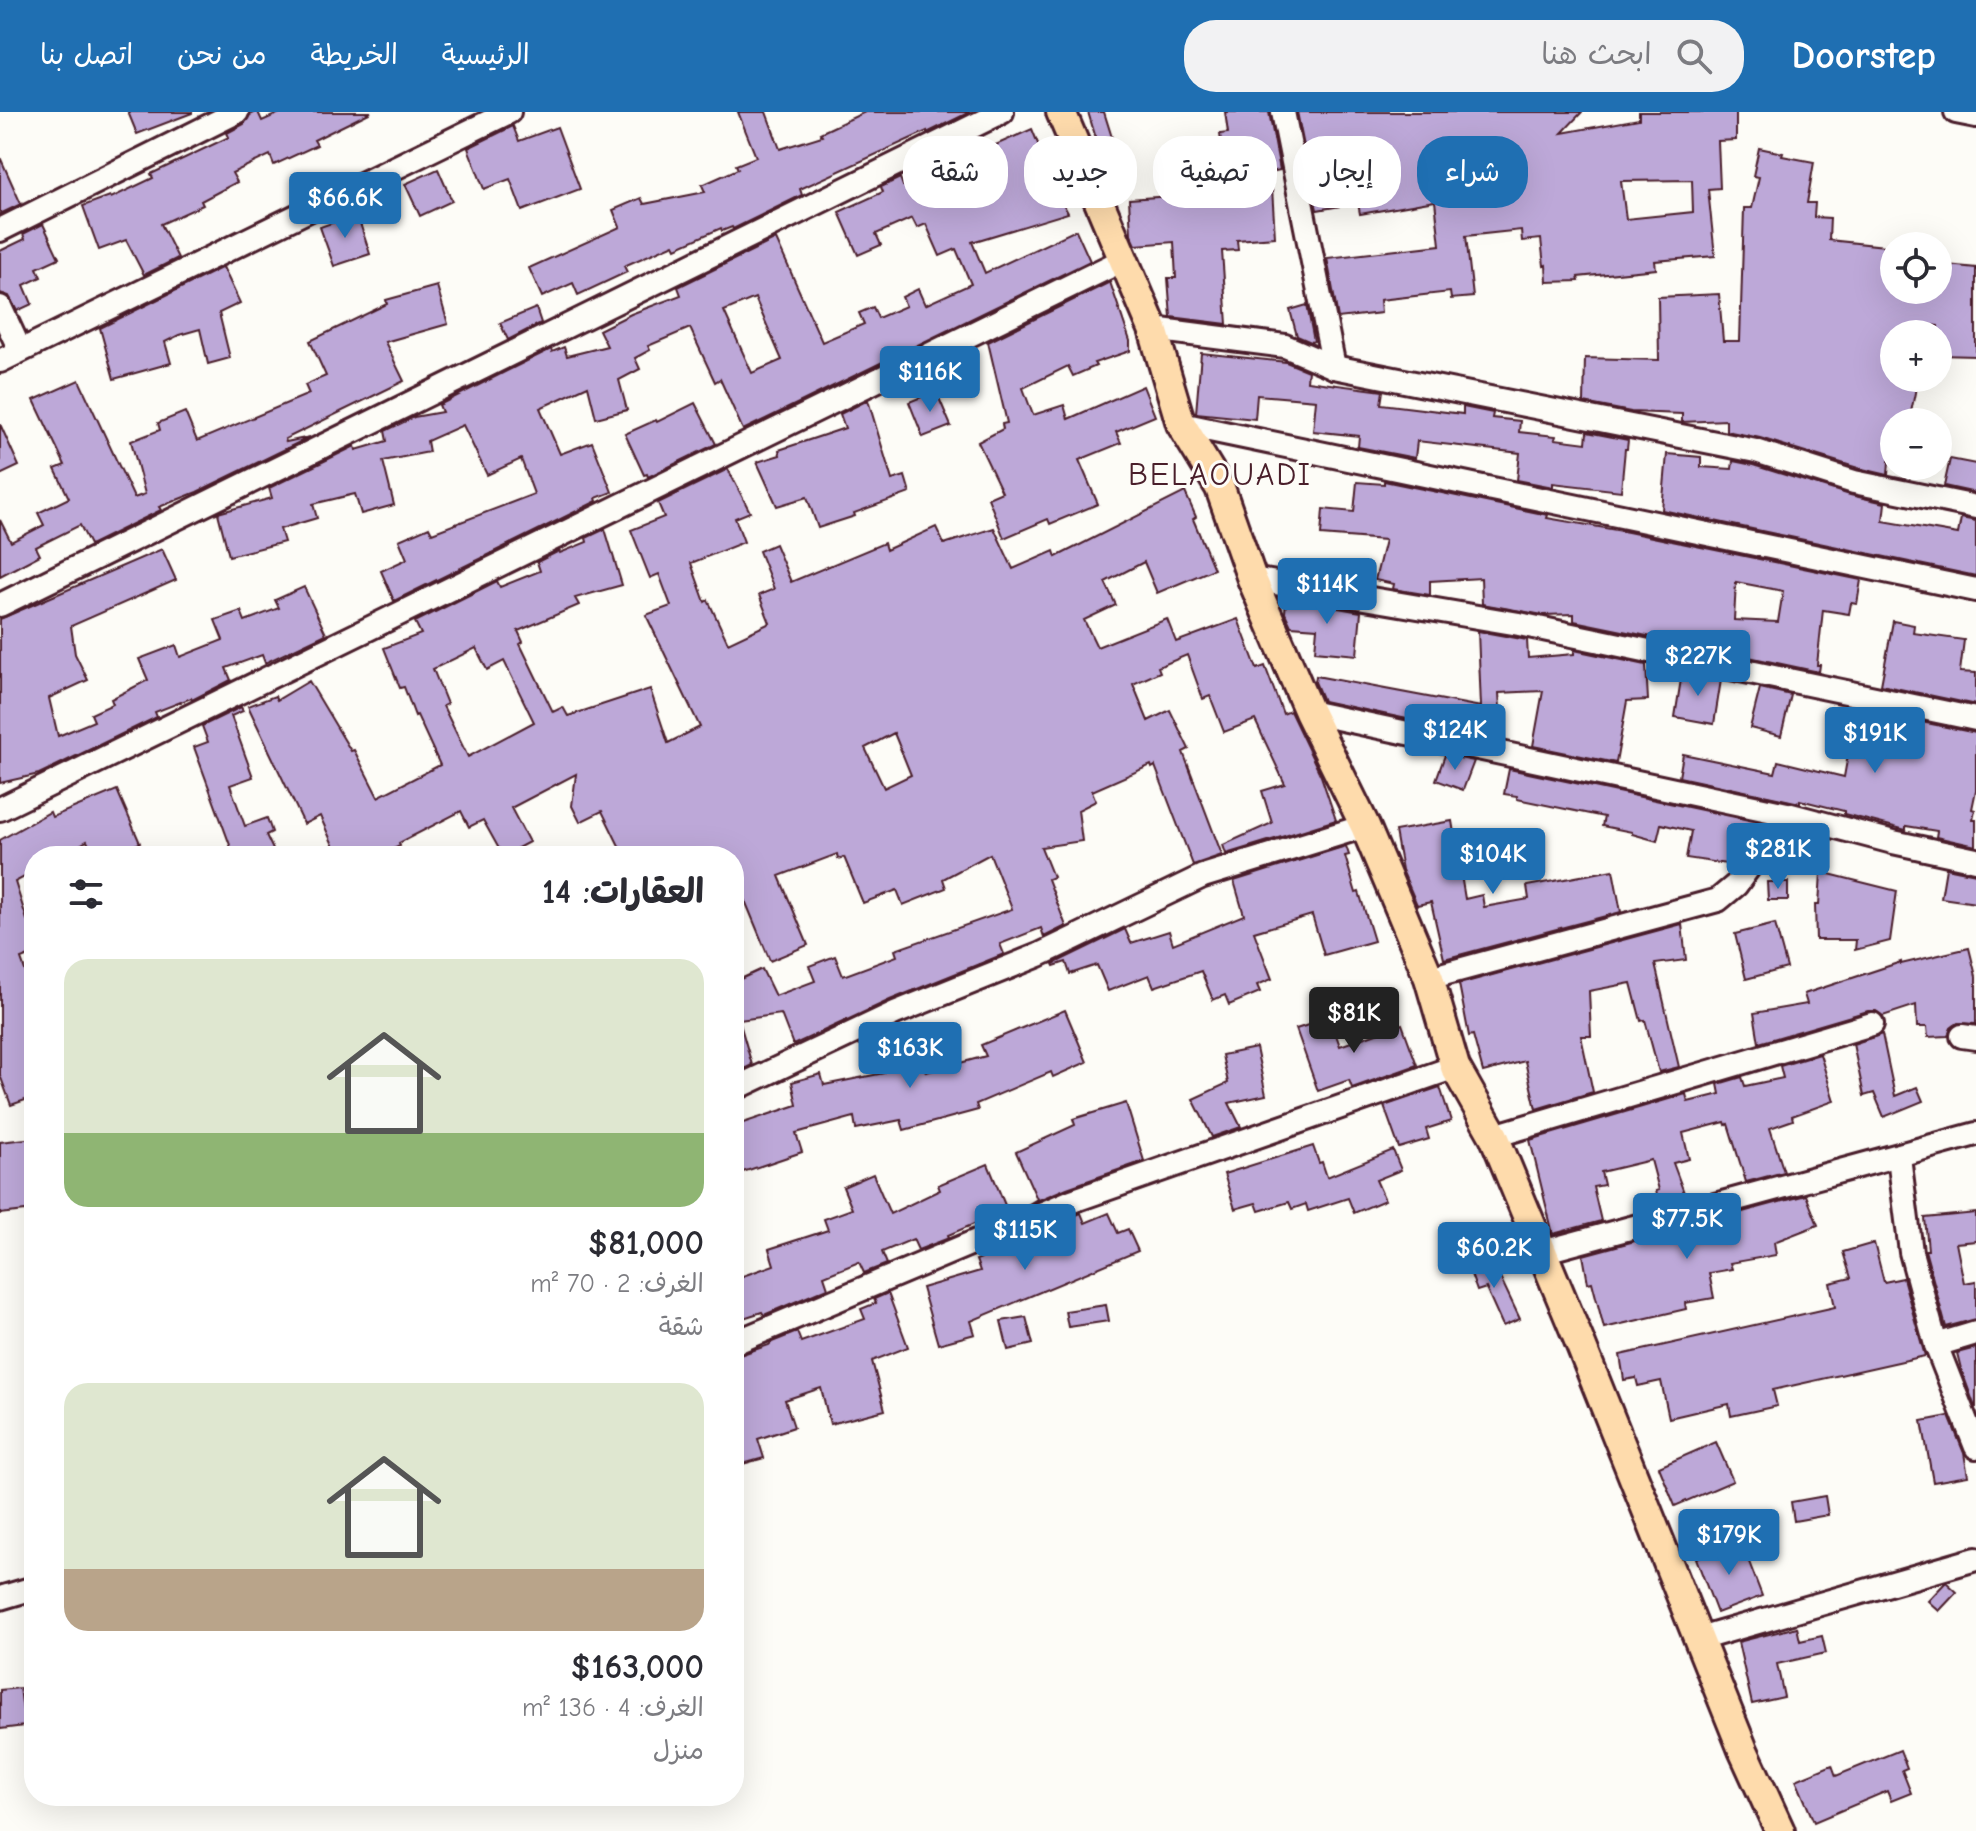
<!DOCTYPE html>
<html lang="ar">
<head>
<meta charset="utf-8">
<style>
  body { margin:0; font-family:"Comic Neue","Playpen Sans Arabic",sans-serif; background:#f2f2f3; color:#2b2b33; direction:rtl; height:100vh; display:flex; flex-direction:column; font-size:30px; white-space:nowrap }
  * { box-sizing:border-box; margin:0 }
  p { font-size:26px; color:#7c7c81 }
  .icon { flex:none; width:44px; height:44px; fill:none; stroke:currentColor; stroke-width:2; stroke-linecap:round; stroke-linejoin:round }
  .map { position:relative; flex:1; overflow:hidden; direction:ltr }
  .sheet { position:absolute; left:24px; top:734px; width:720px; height:960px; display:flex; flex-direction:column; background:#fff; border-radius:32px; box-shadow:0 8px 32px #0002; direction:rtl }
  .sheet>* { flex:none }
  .top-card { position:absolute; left:768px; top:24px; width:760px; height:72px; direction:rtl; display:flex; gap:16px }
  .buttons { position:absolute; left:1880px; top:120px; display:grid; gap:16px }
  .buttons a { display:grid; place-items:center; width:72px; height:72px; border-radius:50%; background:#fff; box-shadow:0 8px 32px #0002; font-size:40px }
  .price { position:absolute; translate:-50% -68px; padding:0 18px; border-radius:8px; background:#1f6fb2; color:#fff; font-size:26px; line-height:52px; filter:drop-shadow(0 2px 4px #0008) }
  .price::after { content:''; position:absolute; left:50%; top:48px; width:24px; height:18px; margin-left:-12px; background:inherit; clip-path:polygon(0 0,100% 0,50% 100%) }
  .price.selected { background:#222; color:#fff }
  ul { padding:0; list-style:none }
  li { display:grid; align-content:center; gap:16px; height:424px; padding:0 40px }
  li span { display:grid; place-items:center; height:248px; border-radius:24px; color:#555 }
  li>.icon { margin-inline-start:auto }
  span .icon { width:144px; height:144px; fill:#fffc; stroke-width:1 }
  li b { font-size:34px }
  h2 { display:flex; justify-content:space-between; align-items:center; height:96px; padding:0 40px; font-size:34px }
  .pill { padding:0 28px; border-radius:32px; background:#fff; box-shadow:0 8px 32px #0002; font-size:28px; line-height:72px }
  .pill.selected { background:#1f6fb2; color:#fff }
  header { display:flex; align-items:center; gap:48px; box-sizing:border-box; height:112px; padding:0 40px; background:#1f6fb2; color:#fff }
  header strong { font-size:38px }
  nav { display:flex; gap:44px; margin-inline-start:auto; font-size:28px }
  .search { width:560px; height:72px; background:#f2f2f3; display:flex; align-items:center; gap:20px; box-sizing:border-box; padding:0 28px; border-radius:32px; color:#7c7c81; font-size:30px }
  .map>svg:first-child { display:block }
</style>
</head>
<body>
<header>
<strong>Doorstep</strong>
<div class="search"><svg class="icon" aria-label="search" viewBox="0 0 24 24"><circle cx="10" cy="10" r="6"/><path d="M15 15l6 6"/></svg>ابحث هنا</div>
<nav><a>الرئيسية</a><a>الخريطة</a><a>من نحن</a><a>اتصل بنا</a></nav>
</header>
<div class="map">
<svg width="1976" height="1719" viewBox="0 0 1976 1719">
  <rect width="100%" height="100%" fill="#fdfcf7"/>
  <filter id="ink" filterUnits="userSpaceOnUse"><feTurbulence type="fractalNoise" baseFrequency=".0125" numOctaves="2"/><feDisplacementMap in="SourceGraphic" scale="16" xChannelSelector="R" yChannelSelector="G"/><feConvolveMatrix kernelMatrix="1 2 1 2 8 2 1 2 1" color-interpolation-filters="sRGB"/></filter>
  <g filter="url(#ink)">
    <g fill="#bda8d8" stroke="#4a1f2b" stroke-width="2" fill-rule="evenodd">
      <polygon points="128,0 192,0 192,1 137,22"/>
      <polygon points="256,0 258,0 262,9 282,0 371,0 314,28 317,33 274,53 270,43 232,61 237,70 201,89 203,93 161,112 178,146 144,163 126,128 99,138 83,94 110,84 111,86 153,66 151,62 229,25 227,21 244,12 250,3"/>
      <polygon points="738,0 766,0 780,37 822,24 820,21 865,0 970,0 927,21 927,19 800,77 802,83 733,117 732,115 722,119 721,116 676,136 674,132 624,154 627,160 578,183 573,171 542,185 529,156 620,115 613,98 641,86 644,92 705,80 702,73 738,57 736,53 756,45"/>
      <polygon points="1088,0 1104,0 1120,51 1105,56"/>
      <polygon points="1225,0 1269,0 1280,58 1271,60 1275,125 1237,128 1238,138 1222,139 1227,212 1171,205 1168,166 1176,166 1174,130 1136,133 1131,122 1129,87 1228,80 1220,22 1228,21"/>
      <path d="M1297,0H1582L1562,21L1639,7V0H1736V28L1718,29L1720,76L1708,77L1715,144L1655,149L1656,157L1578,165L1579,169L1547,170L1546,153L1544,154L1541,127L1522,129L1521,118L1466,124L1473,185L1451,187L1450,180L1380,188L1381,201L1338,206L1327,146L1440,133L1435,89L1360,102L1358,91L1317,98ZM1692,68L1693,100L1626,107L1621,69Z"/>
      <polygon points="513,14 519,29 557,15 580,77 522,99 510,67 484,77 468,36"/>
      <path d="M1032,17L1047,54L1031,61L1044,91L1059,84L1068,101L972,130L985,161L1076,118L1090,149L743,318L720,267L715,270L690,216L648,234L650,238L635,246L640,257L619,268L627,298L596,306L588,274L540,296L560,342L592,330L612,380L596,386L597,389L394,489L381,459L407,447L399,428L429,415L432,421L534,382L521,347L487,363L463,313L427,329L429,340L383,349L394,393L361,402L355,382L313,392L317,406L280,417L284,430L229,444L218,401L272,386L269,376L355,334L356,338L387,329L385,319L414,305L442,300L439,293L551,237L552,240L564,235L567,244L607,234L599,218L631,202L681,183L678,175L776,127L822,230L864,212L859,201L873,195L878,206L906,194L902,185L918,177L925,193L971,172L956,137L940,144L926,112L917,116L912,106L876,122L881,133L858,143L839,100L883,80L881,75L900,66L903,74ZM755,186L782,248L752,261L724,199Z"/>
      <polygon points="1759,36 1783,41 1782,44 1814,50 1807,91 1815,91 1814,105 1830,106 1829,128 1894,135 1894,178 1938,178 1938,152 1976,156 1976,244 1938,243 1938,214 1928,213 1926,222 1894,222 1894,266 1918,266 1909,310 1894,310 1894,350 1889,349 1888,363 1858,356 1760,326 1726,319 1726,308 1682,310 1682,302 1631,300 1584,291 1585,246 1659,248 1658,185 1719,182 1723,229 1740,229 1744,96 1752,96 1759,65 1753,64"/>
      <polygon points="0,45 21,92 0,102"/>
      <polygon points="438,57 452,89 420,104 405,72"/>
      <polygon points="357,102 370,142 334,154 320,115"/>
      <polygon points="43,112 59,146 37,156 41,165 24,173 32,192 17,199 9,184 0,181 0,139 25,127 23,122"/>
      <polygon points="223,155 240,191 219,201 230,246 208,252 200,217 179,223 165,230 171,251 114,267 100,216"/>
      <polygon points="1110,170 1130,229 1130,239 1094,251 1096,254 1073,264 1068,254 1023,276 1033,303 1064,293 1068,307 1143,274 1155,304 1116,320 1121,331 1079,348 1098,392 1050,412 1048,407 1004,426 988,386 1002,380 978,330 1003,317 1002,312 1007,311 988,230"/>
      <polygon points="437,174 448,212 385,230 404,269 285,327 286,330 310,325 197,380 159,395 161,398 90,433 80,413 36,435 40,443 0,464 0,408 11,430 44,413 38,401 69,386 55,357 65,353 34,288 79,268 134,386 145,382 131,329 160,318 158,311 185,300 197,329 309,282 305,273 326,264 310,229 387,192 386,188"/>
      <polygon points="1307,193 1314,229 1311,230 1297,224 1290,198"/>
      <polygon points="536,196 541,211 508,228 500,211"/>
      <polygon points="1201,241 1286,250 1308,259 1307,269 1383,279 1381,292 1463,302 1463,295 1493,301 1492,306 1520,309 1519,320 1556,324 1555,327 1586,331 1587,320 1628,328 1627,337 1625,337 1621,379 1553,371 1553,375 1517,368 1520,341 1417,329 1415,346 1358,335 1359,324 1313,319 1316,288 1257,283 1255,307 1196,301"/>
      <polygon points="936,279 951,314 923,325 909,290"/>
      <polygon points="868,288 892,368 905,364 910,381 854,401 855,404 818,416 807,385 777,394 757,350 780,343 779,338 845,316 840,302"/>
      <polygon points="695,291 716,332 648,365 647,362 644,363 625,322 656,308 657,310"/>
      <polygon points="0,312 19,354 0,363"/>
      <polygon points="1667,342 1701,345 1701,355 1732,357 1733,349 1753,353 1850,383 1885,391 1883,409 1958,422 1961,406 1976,409 1976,464 1662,398"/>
      <polygon points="1950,347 1976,352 1976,381 1944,374"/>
      <path d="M728,357L750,400L735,406L744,430L691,451L705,490L708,488L728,531L770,511L759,483L774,477L759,439L775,432L791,470L884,431L886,438L936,415L944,432L994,416L1013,457L1054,439L1056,445L1185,380L1196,405L1193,407L1214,457L1157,481L1144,450L1105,470L1116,493L1084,508L1097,535L1167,507L1176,530L1238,507L1257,557L1265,554L1283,602L1290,599L1321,664L1336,708L1226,742L1223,733L1272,711L1262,679L1285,672L1255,608L1224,620L1210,584L1203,587L1187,543L1158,555L1160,560L1133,572L1148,609L1170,598L1189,637L1183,640L1222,743L1193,753L1155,654L1152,656L1151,653L1092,679L1096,689L1078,698L1082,729L1041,735L1053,765L1048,767L1066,814L1044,825L1041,816L1000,832L1004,842L890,888L793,933L781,902L739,908L752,953L734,962V870L762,857L775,884L815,869L809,854L835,844L843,864L897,844L895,838L1012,797L990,742L943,767L946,776L903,793L897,778L863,791L844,745L838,747L837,742L779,764L808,833L770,849L734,762V744H624L602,699L580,710L572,694L576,662L511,696L529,730L503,744L483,708L469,715L461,699L399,731L400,734L378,744H338L320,704L304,712L248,594L275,584L277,588L309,569L351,639L354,638L378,685L440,653L417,603L415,604L404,575L400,576L384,536L421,522L415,510L497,469L500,475L540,459L537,450L559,439L560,441L587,430L586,426L605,417L622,473L575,486L579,493L518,519L523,530L520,532L553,600L563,595L568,604L650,577L668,631L700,615L646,503L671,494L659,462L650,466L631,418L664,405L658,391ZM476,536L487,558L504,549L534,610L468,645L443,594L447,592L433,557ZM894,621L911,663L884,676L865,636Z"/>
      <path d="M1384,369L1548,403L1547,406L1628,420L1861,468L1857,492L1851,491L1849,502L1823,498L1817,553H1820L1819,560L1706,536V530L1693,529V525H1652L1574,509V502L1543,503L1482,492L1481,466L1430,469V483L1393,477L1394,472L1375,468L1385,428L1321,423L1323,397L1354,400L1357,370L1384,372ZM1736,470L1783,479L1778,510L1734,508Z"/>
      <polygon points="162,437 176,468 71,514 75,542 88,568 49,586 58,624 94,609 91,602 113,592 111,587 148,568 139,547 176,533 180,545 223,528 215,508 241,499 245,509 279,496 275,488 304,475 326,522 265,551 262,543 226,556 231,568 192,588 191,586 155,600 157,605 39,662 0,671 0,507"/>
      <polygon points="1286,487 1361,500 1357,543 1315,539 1317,516 1291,514 1285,501"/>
      <polygon points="1893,509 1914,513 1913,521 1964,528 1960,560 1976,561 1976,593 1881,573"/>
      <polygon points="1478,519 1527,528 1528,546 1574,542 1574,538 1646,553 1648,588 1627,589 1616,651 1533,634 1543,579 1499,581 1500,596 1496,597 1491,625 1323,589 1315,570 1316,564 1481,595"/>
      <polygon points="1682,561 1721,568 1714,612 1675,605"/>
      <polygon points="1760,576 1791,583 1781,624 1750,616"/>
      <polygon points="241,595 243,599 231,604 253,665 230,673 245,714 267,706 272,720 266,723 276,744 234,744 194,635 208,630 202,614"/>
      <polygon points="1828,597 1856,598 1857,597 1976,621 1976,678 1972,697 1975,698 1973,707 1976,707 1976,734 1936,725 1937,719 1906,714 1906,718 1844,702 1844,699 1800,688 1800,691 1679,665 1683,642 1775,661 1778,649 1844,665 1851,626 1827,625"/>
      <polygon points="1445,643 1474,649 1463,678 1436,668"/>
      <polygon points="1509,657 1763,711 1733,753 1686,746 1691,719 1661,712 1657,729 1632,722 1632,720 1602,714 1604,705 1517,687 1517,684 1504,682"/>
      <polygon points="117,678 140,731 109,744 94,744 87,729 61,744 34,744 34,760 15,770 27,808 34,805 34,842 21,847 34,884 34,985 11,993 0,963 0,728 50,700 52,705"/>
      <polygon points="1452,709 1465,787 1482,783 1484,795 1529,787 1527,774 1613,758 1621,800 1444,847 1431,790 1417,793 1402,758 1395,719"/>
      <polygon points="1346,734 1349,743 1345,744 1356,781 1359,780 1374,829 1324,843 1312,803 1254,820 1272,867 1257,873 1260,880 1229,893 1225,883 1213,888 1201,859 1154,875 1149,863 1108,879 1097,853 1070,862 1066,850 1054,854 1053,852 1125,817 1131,831 1169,819 1173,832 1244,803 1234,769"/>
      <polygon points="1946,756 1976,762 1976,791 1941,786"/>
      <polygon points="1821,760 1897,779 1890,829 1855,838 1856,828 1816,828 1815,793 1819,793"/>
      <polygon points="1767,770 1788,770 1788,788 1768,788"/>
      <polygon points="1682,812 1686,848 1655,852 1679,955 1659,960 1645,908 1641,909 1631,871 1589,879 1591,924 1581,924 1593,980 1536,997 1525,949 1483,960 1473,923 1469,924 1459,872"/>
      <polygon points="1775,812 1787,856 1746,867 1735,822"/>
      <polygon points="1969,836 1976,864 1976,912 1958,911 1951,916 1948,924 1928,925 1927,915 1917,915 1916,893 1883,904 1876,899 1868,899 1759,931 1754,901 1807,892 1804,882 1901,850 1901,852"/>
      <polygon points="1065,898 1087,950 1053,965 1051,960 976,992 978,998 904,1018 901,1008 856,1017 854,1005 796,1021 802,1040 734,1063 734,1014 797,993 792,970 821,962 824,973 884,961 871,928 895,917 911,958 924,955 926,960 986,944 981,933"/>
      <polygon points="1330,906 1340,934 1402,912 1417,953 1352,976 1349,968 1318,979 1296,917"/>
      <polygon points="1882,922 1895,984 1917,975 1923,989 1884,1005 1874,981 1864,984 1853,932"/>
      <polygon points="1256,936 1266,983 1229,991 1241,1015 1212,1025 1193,987 1228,971 1222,943"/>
      <polygon points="1820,942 1834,989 1792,1004 1793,1008 1770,1016 1784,1060 1746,1070 1728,1012 1726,1013 1725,1010 1683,1021 1689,1047 1673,1051 1686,1086 1660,1093 1656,1079 1659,1078 1651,1048 1601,1060 1604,1073 1593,1075 1601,1109 1553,1122 1530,1028 1686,982 1688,990 1720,982 1718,972 1742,965 1745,974 1783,966 1780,954"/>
      <polygon points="1440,975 1451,1009 1426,1017 1429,1027 1399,1036 1384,994"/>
      <polygon points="1126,991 1144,1049 1067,1076 1027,1093 1037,1087 1016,1040 1075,1013 1073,1007"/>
      <polygon points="34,1026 34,1098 0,1102 0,1030"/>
      <polygon points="1313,1034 1319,1051 1322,1050 1327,1065 1393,1038 1401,1058 1376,1068 1385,1088 1354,1101 1348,1086 1308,1099 1306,1092 1292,1097 1289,1090 1259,1099 1256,1091 1235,1097 1224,1062"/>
      <polygon points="988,1052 1007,1098 948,1123 949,1126 918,1138 913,1127 882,1140 887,1152 864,1161 859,1150 824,1164 828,1176 764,1203 762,1200 734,1209 734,1167 774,1153 769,1137 828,1118 824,1107 852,1097 843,1075 873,1062 890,1102 940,1078 938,1073"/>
      <polygon points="1806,1083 1818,1113 1774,1130 1776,1143 1730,1151 1732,1157 1709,1161 1714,1186 1685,1191 1686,1197 1604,1216 1592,1170 1588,1171 1583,1143"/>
      <polygon points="1081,1101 1085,1111 1109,1101 1118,1121 1128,1117 1138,1139 971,1209 975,1222 938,1232 922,1176 980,1159 976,1148 1019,1132 1017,1127"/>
      <polygon points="1976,1101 1976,1129 1956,1131 1964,1171 1976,1169 1976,1207 1946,1215 1925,1138 1928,1138 1925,1106"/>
      <polygon points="1874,1131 1884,1170 1903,1166 1925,1244 1773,1278 1777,1294 1731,1304 1729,1292 1669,1306 1661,1269 1638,1274 1636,1266 1624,1268 1620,1243 1835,1195 1830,1171 1851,1166 1843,1140"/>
      <polygon points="1491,1146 1520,1207 1503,1214 1486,1176 1477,1179 1468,1154"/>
      <polygon points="888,1181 908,1235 872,1249 885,1298 830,1312 821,1276 785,1288 794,1315 758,1327 764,1346 739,1353 734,1339 734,1245 769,1233 772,1230 797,1220 801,1230 865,1207 861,1197 876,1191 874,1187"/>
      <polygon points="1106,1193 1109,1209 1068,1215 1065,1199"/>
      <polygon points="1026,1205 1033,1232 1008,1238 1001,1209"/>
      <polygon points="1976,1236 1976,1295 1975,1295 1961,1257 1957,1241"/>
      <polygon points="1949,1304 1964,1341 1968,1364 1933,1370 1922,1309"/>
      <polygon points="1716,1330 1733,1369 1675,1394 1659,1355"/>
      <polygon points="1825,1384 1828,1403 1794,1409 1791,1390"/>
      <polygon points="1741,1429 1762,1484 1717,1501 1696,1446"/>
      <polygon points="1946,1470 1957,1480 1939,1499 1928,1489"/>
      <polygon points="1797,1515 1800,1529 1822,1524 1826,1541 1777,1552 1784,1585 1752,1592 1738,1530"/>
      <polygon points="20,1576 25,1614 0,1617 0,1578"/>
      <polygon points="1900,1638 1907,1656 1902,1658 1911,1681 1891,1689 1887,1679 1814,1710 1796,1668 1832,1653 1836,1664"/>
    </g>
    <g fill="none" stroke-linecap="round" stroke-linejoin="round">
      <g stroke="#4a1f2b" stroke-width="28">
        <g id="minor">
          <polyline points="1283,0 1334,255"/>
          <polyline points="1956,0 1976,4"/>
          <polyline points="0,118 237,0"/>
          <polyline points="0,195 20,238"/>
          <polyline points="1153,217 1285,234 1334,255 1756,339 1854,370 1976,395"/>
          <polyline points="0,249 509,0"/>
          <polyline points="1181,312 1976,478"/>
          <polyline points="1252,467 1519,512 1976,607"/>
          <polyline points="0,493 1002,0"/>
          <polyline points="1309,600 1787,702 1893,730 1976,748"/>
          <polyline points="0,697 1123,148"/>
          <polyline points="1429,866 1718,788 1736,773 1787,702"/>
          <polyline points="1962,924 1976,926"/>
          <polyline points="734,977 895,901 1039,843 1203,764 1365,714"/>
          <polyline points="1494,1024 1872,912"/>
          <polyline points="1899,1045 1911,1140 1936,1233 1976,1335"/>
          <polyline points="1542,1140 1976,1022"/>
          <polyline points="734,1231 1072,1089 1455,955"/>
          <polyline points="1936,1233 1976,1221"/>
          <polyline points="0,1486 34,1476"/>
          <polyline points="1699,1527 1976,1447"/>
        </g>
      </g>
      <g stroke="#4a1f2b" stroke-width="34">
        <polyline id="major" points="1061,0 1153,217 1181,312 1220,376 1252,467 1309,600 1365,714 1401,799 1429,866 1455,955 1494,1024 1578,1226 1743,1638 1780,1719"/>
      </g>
      <use href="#minor" stroke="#fdfcf7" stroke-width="22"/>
      <use href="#major" stroke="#fedbac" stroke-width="28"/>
    </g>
  </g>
  <g text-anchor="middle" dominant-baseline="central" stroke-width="6" stroke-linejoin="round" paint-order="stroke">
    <g font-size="32" letter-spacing="2" fill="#4a1f2b" stroke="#fdfcf7">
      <text x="1220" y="362">BELAOUADI</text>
    </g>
  </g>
</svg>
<div class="buttons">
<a><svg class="icon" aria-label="locate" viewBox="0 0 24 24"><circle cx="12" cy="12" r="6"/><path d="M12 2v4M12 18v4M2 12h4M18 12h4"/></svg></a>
<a>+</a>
<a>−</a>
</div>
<b class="price" style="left:345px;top:128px">$66.6K</b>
<b class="price" style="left:930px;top:302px">$116K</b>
<b class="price" style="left:1327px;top:514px">$114K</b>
<b class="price" style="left:1698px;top:586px">$227K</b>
<b class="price" style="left:1455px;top:660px">$124K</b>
<b class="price" style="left:1875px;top:663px">$191K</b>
<b class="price" style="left:1778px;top:779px">$281K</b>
<b class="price" style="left:1493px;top:784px">$104K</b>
<b class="price selected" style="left:1354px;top:943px">$81K</b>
<b class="price" style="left:910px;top:978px">$163K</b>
<b class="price" style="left:1687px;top:1149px">$77.5K</b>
<b class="price" style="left:1025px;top:1160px">$115K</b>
<b class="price" style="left:1494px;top:1178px">$60.2K</b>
<b class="price" style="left:1729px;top:1465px">$179K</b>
<div class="top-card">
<a class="pill selected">شراء</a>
<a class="pill">إيجار</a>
<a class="pill">تصفية</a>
<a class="pill">جديد</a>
<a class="pill">شقة</a>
</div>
<section class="sheet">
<h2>العقارات: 14<svg class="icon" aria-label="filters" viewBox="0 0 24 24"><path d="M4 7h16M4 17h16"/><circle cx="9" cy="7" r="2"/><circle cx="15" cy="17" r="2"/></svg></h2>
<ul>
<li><span style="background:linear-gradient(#dfe7d0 70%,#8fb573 0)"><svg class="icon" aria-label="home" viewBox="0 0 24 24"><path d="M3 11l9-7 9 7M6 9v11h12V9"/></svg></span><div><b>$81,000</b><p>الغرف: 2 · 70 m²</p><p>شقة</p></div></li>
<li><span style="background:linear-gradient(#dfe7d0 75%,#b9a48a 0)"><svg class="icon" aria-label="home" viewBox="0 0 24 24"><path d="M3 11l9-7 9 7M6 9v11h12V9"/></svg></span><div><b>$163,000</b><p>الغرف: 4 · 136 m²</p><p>منزل</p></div></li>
</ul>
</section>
</div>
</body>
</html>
